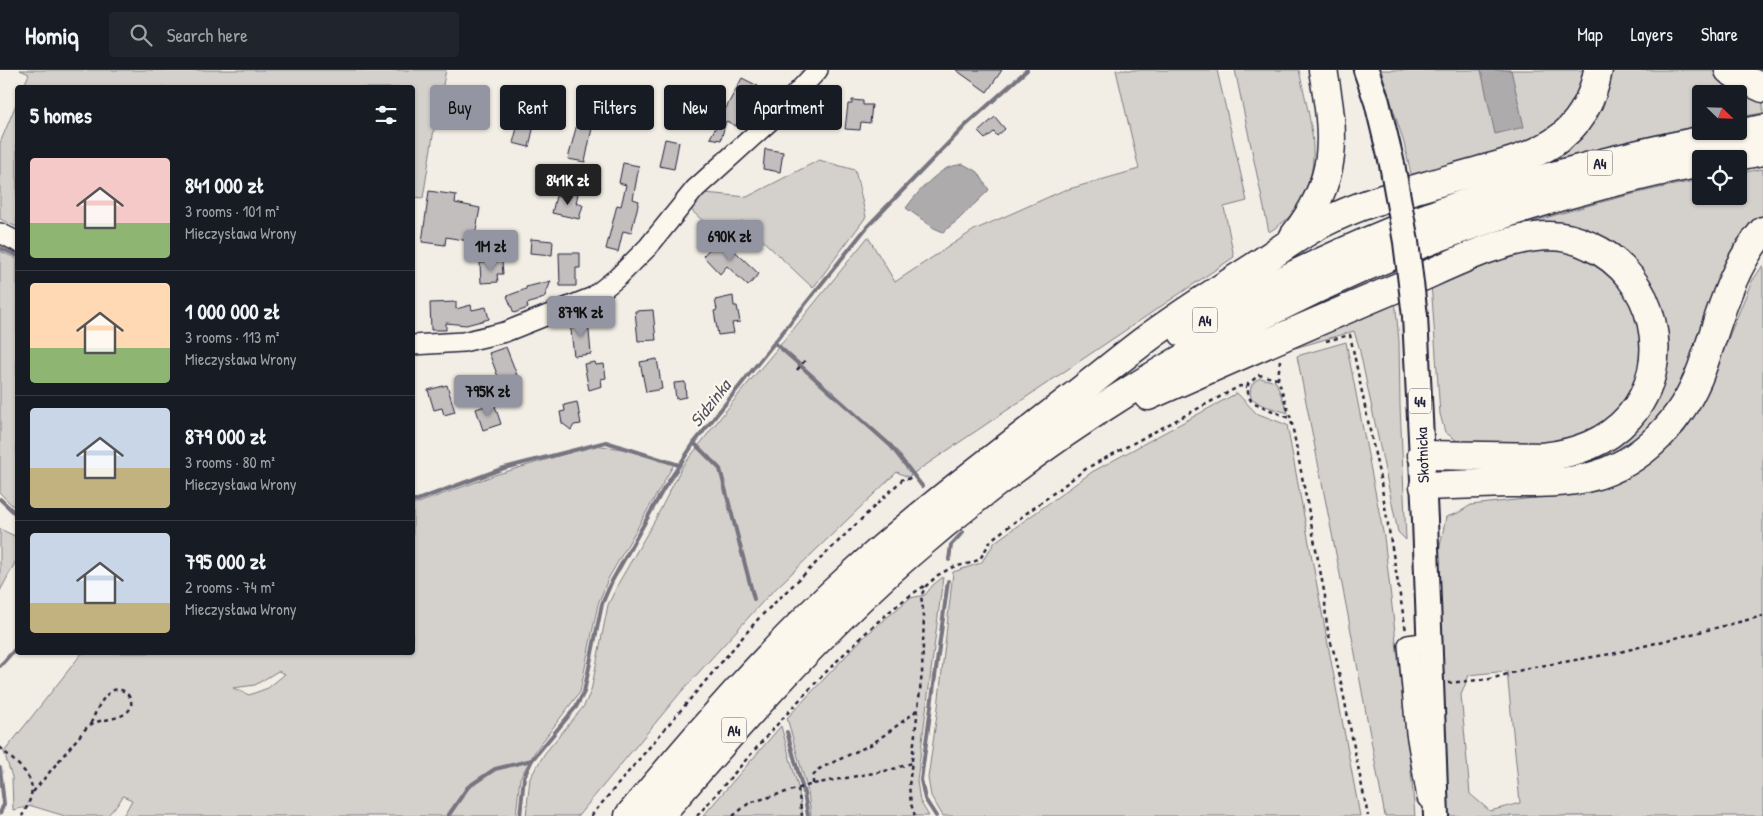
<!DOCTYPE html>
<html lang="en">
<head>
<meta charset="utf-8">
<style>
  body { margin:0; font-family:"Patrick Hand",sans-serif; background:#20242c; color:#f1f3f6; height:100vh; display:flex; flex-direction:column; font-size:19px; white-space:nowrap }
  * { box-sizing:border-box; margin:0 }
  p { font-size:16px; color:#9ea1a6 }
  .icon { flex:none; width:28px; height:28px; fill:none; stroke:currentColor; stroke-width:2; stroke-linecap:round; stroke-linejoin:round }
  .map { position:relative; flex:1; overflow:hidden }
  .drawer { position:absolute; left:15px; top:15px; width:400px; height:570px; display:flex; flex-direction:column; background:#171b24; border-radius:5px; box-shadow:0 1px 4px #0004 }
  .drawer>* { flex:none }
  .guide { position:absolute; left:430px; top:15px; width:475px; height:45px; display:flex; gap:10px }
  .needle { width:32px; rotate:113deg }
  .buttons { position:absolute; left:1692px; top:15px; display:grid; gap:10px }
  .buttons a { display:grid; place-items:center; width:55px; height:55px; border-radius:5px; background:#171b24; box-shadow:0 1px 4px #0004; font-size:25px }
  .price { position:absolute; translate:-50% -42px; padding:0 11px; border-radius:5px; background:#9495a2; color:#111; font-size:16px; line-height:32px; filter:drop-shadow(0 1px 2px #0008) }
  .price::after { content:''; position:absolute; left:50%; top:30px; width:15px; height:11px; margin-left:-8px; background:inherit; clip-path:polygon(0 0,100% 0,50% 100%) }
  .price.active { background:#222; color:#fff }
  ul { padding:0; list-style:none }
  li { display:flex; align-items:center; gap:15px; height:125px; padding:0 15px }
  li+li { border-top:1px solid #363941 }
  li span { display:grid; place-items:center; flex:none; width:140px; height:100px; border-radius:5px; color:#555 }
  li>.icon { margin-inline-start:auto }
  span .icon { width:60px; height:60px; fill:#fffc; stroke-width:1 }
  li b { font-size:21px }
  h2 { display:flex; justify-content:space-between; align-items:center; height:60px; padding:0 15px; font-size:21px }
  .tag { padding:0 18px; border-radius:5px; background:#171b24; box-shadow:0 1px 4px #0004; font-size:18px; line-height:45px }
  .tag.active { background:#9495a2; color:#111 }
  header { display:flex; align-items:center; gap:30px; box-sizing:border-box; height:70px; padding:0 25px; background:#171b24; border-bottom:1px solid #363941 }
  header strong { font-size:24px }
  nav { display:flex; gap:28px; margin-inline-start:auto; font-size:18px }
  .search { width:350px; height:45px; background:#20242c; display:flex; align-items:center; gap:12px; box-sizing:border-box; padding:0 18px; border-radius:5px; color:#9ea1a6; font-size:19px }
  .map>svg:first-child { display:block }
</style>
</head>
<body>
<header>
<strong>Homiq</strong>
<div class="search"><svg class="icon" aria-label="search" viewBox="0 0 24 24"><circle cx="10" cy="10" r="6"/><path d="M15 15l6 6"/></svg>Search here</div>
<nav><a>Map</a><a>Layers</a><a>Share</a></nav>
</header>
<div class="map">
<svg width="1763" height="746" viewBox="0 0 1763 746">
  <rect width="100%" height="100%" fill="#f2eee5"/>
  <filter id="ink" filterUnits="userSpaceOnUse"><feTurbulence type="fractalNoise" baseFrequency=".02" numOctaves="2"/><feDisplacementMap in="SourceGraphic" scale="10" xChannelSelector="R" yChannelSelector="G"/><feConvolveMatrix kernelMatrix="1 2 1 2 8 2 1 2 1" color-interpolation-filters="sRGB"/></filter>
  <g filter="url(#ink)">
    <g fill="#d4d1cc" stroke="#7b7a84" fill-rule="evenodd">
      <polygon points="20,0 446,0 435,53 423,128 413,127 412,18 23,18 29,4"/>
      <polygon points="1116,0 1217,0 1247,131 1224,137 1234,187 908,407 897,402 767,527 681,622 578,746 526,746 530,708 545,683 584,636 591,621 608,535 619,512 655,450 682,397 739,324 787,267 868,167 895,212 974,160 1015,142 1062,121 1139,99"/>
      <path d="M1235,0H1299C1310,52 1329,104 1288,148C1283,153 1275,158 1269,162Z"/>
      <polygon points="1381,0 1589,0 1576,37 1554,58 1526,78 1413,113 1404,73"/>
      <polygon points="1606,0 1717,0 1763,25 1763,43 1739,47 1739,24 1701,24 1701,55 1645,67 1568,87 1417,139 1416,127 1530,94"/>
      <polygon points="17,32 17,157 0,149 0,73"/>
      <polygon points="819,90 855,100 866,147 813,218 742,151 717,164 690,139 705,123 747,127"/>
      <path d="M1763,99V147L1745,167L1687,310L1653,362L1596,397L1482,407V395L1588,386L1663,288L1607,172L1433,188L1432,185C1520,155 1609,126 1701,110V126H1739V103Z"/>
      <polygon points="1544,176 1572,182 1601,195 1623,212 1639,240 1643,288 1634,319 1613,348 1588,365 1556,374 1460,373 1445,362 1440,344 1431,212 1482,190"/>
      <polygon points="0,181 17,189 17,440 0,423"/>
      <path d="M1763,195V746H1448L1438,486L1446,447L1458,443L1471,435L1597,421L1646,396L1684,362L1701,335L1751,213ZM1507,601L1520,733L1490,741L1470,724L1461,625L1469,605Z"/>
      <polygon points="1395,229 1399,271 1400,336 1406,470 1398,462 1359,277 1354,261 1295,278 1294,272"/>
      <polygon points="1346,272 1384,467 1411,701 1415,746 1385,746 1347,540 1297,286"/>
      <path d="M1260,308L1276,312L1288,343L1262,335L1251,328C1249,318 1251,313 1260,308Z"/>
      <polygon points="1237,323 1256,343 1287,355 1360,746 943,746 931,726 928,708 938,637 953,502 981,493 995,472 1092,402"/>
      <path d="M595,375L622,379L674,394L608,509L598,534L580,622L536,680L520,708L516,746H121L125,743L132,730L123,726L118,734L107,746H65L32,736L13,740L12,707L4,682L82,583L412,582L413,435L495,405ZM278,601L285,604L268,618L249,625L233,618L255,615Z"/>
      <polygon points="0,459 17,467 17,489 0,521"/>
      <polygon points="943,507 917,711 920,731 929,746 811,746 808,722 787,648 864,567 910,528 925,525 933,515"/>
      <polygon points="781,656 798,717 803,746 703,746"/>
    </g>
    <g fill="#aeabad" stroke="#76747f">
      <polygon points="1481,0 1511,0 1524,57 1495,64"/>
      <path d="M963,94L978,102L989,120L958,150L943,162L934,158L906,138C917,123 931,107 947,98C952,96 958,95 963,94Z"/>
    </g>
    <g fill="none" stroke-linecap="round" stroke-linejoin="round">
      <g stroke="#76747f" stroke-width="4">
        <polyline points="0,178 18,186"/>
        <polyline points="775,273 891,376 922,416"/>
        <polyline points="694,373 720,399 754,529"/>
        <polyline points="0,429 18,446"/>
        <polyline points="412,432 504,398 606,372 679,395"/>
        <polyline points="949,490 951,475 963,462"/>
        <polyline points="0,596 18,576"/>
        <polyline points="787,662 804,723 808,746"/>
        <polyline points="0,698 4,734 0,743"/>
        <polyline points="448,746 468,717 495,699 532,690"/>
        <polyline points="520,746 524,707 532,690 576,637 584,622 602,534 612,511 663,420 694,373 867,157 965,56 1027,0"/>
        <polyline points="936,746 925,729 921,710 948,511"/>
      </g>
    </g>
    <g fill="#c2bebe" stroke="#22223b">
      <polygon points="956,0 1002,0 987,22"/>
      <polygon points="742,8 758,16 736,56 726,51 721,70 710,68"/>
      <polygon points="631,21 651,25 645,49 625,46"/>
      <polygon points="852,30 863,31 863,35 872,35 870,53 861,52 860,60 845,59 848,34 852,34"/>
      <polygon points="520,47 535,51 529,77 513,73"/>
      <polygon points="995,47 1005,59 997,66 994,62 985,69 978,62"/>
      <polygon points="577,54 592,58 585,92 568,89"/>
      <polygon points="665,69 679,72 674,99 659,96"/>
      <polygon points="765,79 783,82 780,102 763,99"/>
      <polygon points="623,93 639,96 633,129 639,131 631,163 623,161 618,182 606,179 617,135 621,136 626,115 619,113"/>
      <polygon points="429,121 456,125 455,133 480,138 474,172 446,167 445,175 422,172"/>
      <polygon points="562,121 578,124 576,133 583,135 579,149 552,143 556,126 561,127"/>
      <polygon points="531,169 553,171 552,185 530,183"/>
      <polygon points="723,170 759,204 748,216 727,196 720,204 703,186 715,173 718,176"/>
      <polygon points="559,183 580,183 580,198 576,198 576,216 560,216"/>
      <polygon points="502,191 503,204 497,204 498,212 481,213 480,193"/>
      <polygon points="551,211 544,228 527,234 528,238 514,243 507,226 526,219 526,217"/>
      <polygon points="733,226 734,236 737,236 740,252 732,253 734,263 718,265 714,241 717,240 715,230"/>
      <polygon points="456,232 456,239 471,235 472,240 486,237 489,249 466,255 446,253 446,260 431,260 430,233"/>
      <polygon points="653,240 656,270 638,271 635,241"/>
      <polygon points="588,250 591,284 574,286 570,252"/>
      <polygon points="506,277 517,305 500,312 489,283"/>
      <polygon points="657,289 662,319 646,322 640,292"/>
      <polygon points="595,292 596,295 604,294 606,308 601,309 602,316 589,320 584,294"/>
      <polygon points="685,312 686,327 676,329 674,313"/>
      <polygon points="447,315 455,342 444,345 442,338 434,340 428,320"/>
      <polygon points="577,332 581,354 574,355 571,360 562,353 560,342 565,341 564,335"/>
      <polygon points="494,333 501,354 483,360 476,339"/>
    </g>
    <g fill="none" stroke-linecap="round" stroke-linejoin="round">
      <g stroke="#22223b" stroke-width="22">
        <g id="minor">
          <polyline points="0,163 18,172"/>
          <polyline points="412,275 463,272 505,262 593,227 618,207 648,177 695,119 771,50 818,0"/>
          <polyline points="1427,728 1416,663 1408,575 1430,572"/>
        </g>
      </g>
      <g stroke="#22223b" stroke-width="28">
        <g id="major">
          <polyline points="1366,0 1377,32 1392,94"/>
          <polyline points="1415,246 1425,450 1436,746"/>
        </g>
      </g>
      <g stroke="#22223b" stroke-width="31">
        <g id="highway">
          <polyline points="1729,0 1741,8 1763,18"/>
          <polyline points="1721,89 1763,81"/>
          <path d="M1294,166C1339,110 1335,67 1323,0"/>
          <path d="M1183,263C1281,208 1383,160 1490,125C1580,96 1671,75 1763,59"/>
          <path d="M1148,326C1236,287 1324,248 1413,211C1454,193 1504,167 1549,166C1563,166 1578,170 1590,176C1655,205 1676,294 1629,347C1606,373 1576,383 1543,387L1422,385"/>
          <path d="M1424,416C1451,415 1479,414 1507,413C1534,413 1563,414 1590,407C1643,393 1683,350 1702,298C1719,251 1729,201 1763,161"/>
          <path d="M629,746C699,663 770,579 851,506C922,441 999,384 1075,325C1098,307 1121,288 1145,270C1180,244 1217,221 1254,197C1277,182 1299,165 1323,153C1363,132 1410,121 1453,108C1519,89 1584,82 1598,0"/>
          <path d="M659,746C736,657 814,568 902,490C1125,294 1409,148 1701,93"/>
        </g>
      </g>
      <g stroke="#22223b" stroke-width="2.5" stroke-dasharray="4 4" stroke-linecap="butt">
        <polyline points="1326,271 1350,265 1381,413 1406,561"/>
        <path d="M1280,290L1278,309L1291,349L1325,526C1325,549 1328,567 1336,588L1368,746"/>
        <polyline points="797,300 806,289"/>
        <polyline points="1278,309 1259,305 1248,314 1248,326 1252,332 1291,349"/>
        <polyline points="1448,613 1490,609 1529,598 1616,583 1763,546"/>
        <path d="M0,677C25,703 44,709 22,746"/>
        <polyline points="813,714 813,706 819,699 872,674 914,643 918,637"/>
        <polyline points="798,719 802,746"/>
        <path d="M33,722C48,704 62,687 77,669C81,665 85,658 90,655C101,648 115,651 126,643C140,633 123,612 110,622C100,630 95,644 90,655"/>
        <polyline points="591,746 759,548 904,408 908,409 913,406"/>
        <path d="M697,746C742,695 786,642 834,594C863,565 892,536 926,515"/>
        <polyline points="733,746 749,733 813,714 890,700 912,693"/>
        <polyline points="915,746 911,734 909,716 922,603 924,546 921,526 926,516 938,505 953,497 971,493 980,489 992,469 1087,398 1240,316 1247,317"/>
      </g>
      <use href="#minor" stroke="#fbf7ec" stroke-width="19"/>
      <use href="#major" stroke="#fbf7ec" stroke-width="24"/>
      <use href="#highway" stroke="#fbf7ec" stroke-width="28"/>
      <g stroke="#22223b" stroke-width="28" stroke-linecap="butt">
        <polyline id="major-bridge" points="1392,94 1406,172 1415,246"/>
      </g>
      <use href="#major-bridge" stroke="#fbf7ec" stroke-width="24"/>
    </g>
  </g>
  <g text-anchor="middle" dominant-baseline="central" stroke-width="4.5" stroke-linejoin="round" paint-order="stroke">
    <g fill="#fbf7ec" stroke="#636270" stroke-width="1">
      <rect x="1587.5" y="80.5" width="25" height="25" rx="4"/>
      <rect x="1192.5" y="237.5" width="25" height="25" rx="4"/>
      <rect x="1409" y="318.5" width="22" height="25" rx="4"/>
      <rect x="721.5" y="647.5" width="25" height="25" rx="4"/>
    </g>
    <g font-size="15" font-weight="bold" fill="#22223b">
      <text x="1600" y="93">A4</text>
      <text x="1205" y="250">A4</text>
      <text x="1420" y="331">44</text>
      <text x="734" y="660">A4</text>
    </g>
    <g font-size="16" fill="#22223b" stroke="#fbf7ec">
      <text transform="translate(1422 385) rotate(-92)">Skotnicka</text>
    </g>
    <g font-size="18" font-style="italic" fill="#535263" stroke="#fbf7ec">
      <text transform="translate(710 333) rotate(-52)">Sidzinka</text>
    </g>
  </g>
</svg>
<div class="buttons">
<a><svg class="needle" viewBox="-14 -14 28 28"><path d="M0-13l5 13h-10z" fill="#e53935"/><path d="M0 13l5-13h-10z" fill="#9ea1a6"/></svg></a>
<a><svg class="icon" aria-label="locate" viewBox="0 0 24 24"><circle cx="12" cy="12" r="6"/><path d="M12 2v4M12 18v4M2 12h4M18 12h4"/></svg></a>
</div>
<b class="price active" style="left:568px;top:136px">841K zł</b>
<b class="price" style="left:730px;top:192px">690K zł</b>
<b class="price" style="left:491px;top:202px">1M zł</b>
<b class="price" style="left:581px;top:268px">879K zł</b>
<b class="price" style="left:488px;top:347px">795K zł</b>
<div class="guide">
<a class="tag active">Buy</a>
<a class="tag">Rent</a>
<a class="tag">Filters</a>
<a class="tag">New</a>
<a class="tag">Apartment</a>
</div>
<section class="drawer">
<h2>5 homes<svg class="icon" aria-label="filters" viewBox="0 0 24 24"><path d="M4 7h16M4 17h16"/><circle cx="9" cy="7" r="2"/><circle cx="15" cy="17" r="2"/></svg></h2>
<ul>
<li><span style="background:linear-gradient(#f6c9c9 65%,#8fb573 0)"><svg class="icon" aria-label="home" viewBox="0 0 24 24"><path d="M3 11l9-7 9 7M6 9v11h12V9"/></svg></span><div><b>841 000 zł</b><p>3 rooms · 101 m²</p><p>Mieczysława Wrony</p></div></li>
<li><span style="background:linear-gradient(#ffd9b3 65%,#8fb573 0)"><svg class="icon" aria-label="home" viewBox="0 0 24 24"><path d="M3 11l9-7 9 7M6 9v11h12V9"/></svg></span><div><b>1 000 000 zł</b><p>3 rooms · 113 m²</p><p>Mieczysława Wrony</p></div></li>
<li><span style="background:linear-gradient(#c9d6e8 60%,#c2b280 0)"><svg class="icon" aria-label="home" viewBox="0 0 24 24"><path d="M3 11l9-7 9 7M6 9v11h12V9"/></svg></span><div><b>879 000 zł</b><p>3 rooms · 80 m²</p><p>Mieczysława Wrony</p></div></li>
<li><span style="background:linear-gradient(#c9d6e8 70%,#c2b280 0)"><svg class="icon" aria-label="home" viewBox="0 0 24 24"><path d="M3 11l9-7 9 7M6 9v11h12V9"/></svg></span><div><b>795 000 zł</b><p>2 rooms · 74 m²</p><p>Mieczysława Wrony</p></div></li>
</ul>
</section>
</div>
</body>
</html>
